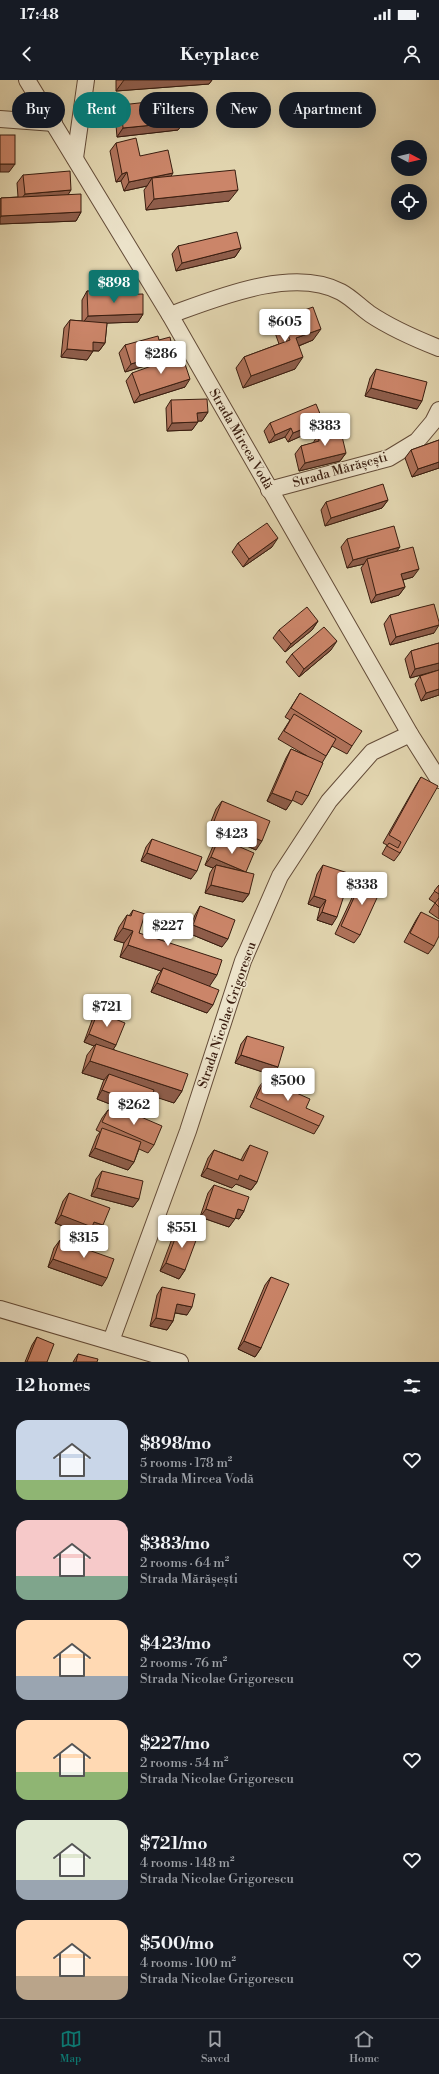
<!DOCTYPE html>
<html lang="en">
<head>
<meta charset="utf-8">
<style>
  body { margin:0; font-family:"Libre Bodoni",serif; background:#242831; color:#f1f3f6; height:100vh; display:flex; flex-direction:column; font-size:15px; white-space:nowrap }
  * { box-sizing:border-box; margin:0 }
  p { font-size:13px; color:#9ea1a6 }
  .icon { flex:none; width:22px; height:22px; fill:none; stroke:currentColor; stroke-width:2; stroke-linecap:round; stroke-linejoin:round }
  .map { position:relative; height:1282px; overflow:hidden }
  .drawer { display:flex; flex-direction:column; background:#171b24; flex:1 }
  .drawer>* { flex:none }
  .guide { position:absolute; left:12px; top:12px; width:415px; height:36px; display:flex; gap:8px }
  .needle { width:26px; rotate:97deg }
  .buttons { position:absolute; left:391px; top:60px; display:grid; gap:8px }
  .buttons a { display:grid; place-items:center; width:36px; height:36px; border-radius:50%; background:#171b24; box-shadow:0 4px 16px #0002; font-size:20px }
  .price { position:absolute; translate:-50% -34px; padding:0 9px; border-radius:4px; background:#fff; color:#222; font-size:13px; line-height:26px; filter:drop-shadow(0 1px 2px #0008) }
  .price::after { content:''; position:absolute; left:50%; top:24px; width:12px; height:9px; margin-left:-6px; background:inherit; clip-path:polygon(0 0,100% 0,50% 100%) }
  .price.current { background:#0f766e; color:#fff }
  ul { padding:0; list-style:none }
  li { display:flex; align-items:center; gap:12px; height:100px; padding:0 16px }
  li span { display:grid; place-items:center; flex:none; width:112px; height:80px; border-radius:12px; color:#555 }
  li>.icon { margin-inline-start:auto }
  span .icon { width:48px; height:48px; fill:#fffc; stroke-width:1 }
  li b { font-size:17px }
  h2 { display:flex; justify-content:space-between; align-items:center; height:48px; padding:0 16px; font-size:17px }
  .tag { padding:0 14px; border-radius:18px; background:#171b24; box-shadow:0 4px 16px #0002; font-size:14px; line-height:36px }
  .tag.current { background:#0f766e; color:#fff }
  .status { display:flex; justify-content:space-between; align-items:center; height:28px; padding:0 20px; background:#171b24; direction:ltr }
  .status svg { height:11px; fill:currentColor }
  header { display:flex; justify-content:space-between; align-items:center; height:52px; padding:0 16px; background:#171b24; font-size:18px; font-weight:700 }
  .tabs { display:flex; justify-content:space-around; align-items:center; height:56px; border-top:1px solid #363941; background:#171b24; font-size:11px; color:#9ea1a6 }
  .tabs a { display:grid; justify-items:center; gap:2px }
  .tabs .current { color:#0f766e }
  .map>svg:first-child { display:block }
</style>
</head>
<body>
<div class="status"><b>17:48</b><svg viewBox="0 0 49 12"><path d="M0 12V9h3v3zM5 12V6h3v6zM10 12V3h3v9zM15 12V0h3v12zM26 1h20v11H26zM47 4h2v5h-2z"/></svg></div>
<header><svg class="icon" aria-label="back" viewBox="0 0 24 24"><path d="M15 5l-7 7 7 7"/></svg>Keyplace<svg class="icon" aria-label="person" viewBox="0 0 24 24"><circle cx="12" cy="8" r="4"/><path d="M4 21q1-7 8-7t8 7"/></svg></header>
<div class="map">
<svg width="439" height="1282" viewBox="0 0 439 1282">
  <rect width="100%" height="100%" fill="#e1d4ae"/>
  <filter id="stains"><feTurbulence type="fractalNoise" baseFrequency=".005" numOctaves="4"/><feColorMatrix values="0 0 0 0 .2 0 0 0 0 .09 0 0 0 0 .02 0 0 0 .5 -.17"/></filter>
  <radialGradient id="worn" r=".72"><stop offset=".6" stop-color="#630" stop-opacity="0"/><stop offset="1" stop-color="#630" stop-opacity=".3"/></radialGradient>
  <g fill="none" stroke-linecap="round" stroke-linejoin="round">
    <g stroke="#644c38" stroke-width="18">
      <g id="street">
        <polyline points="27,0 170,235 410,654 439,700"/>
        <polyline points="0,39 54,43"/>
        <polyline points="75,78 86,0"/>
        <path d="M170,235C217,218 293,186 341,212C352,218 360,227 370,234C391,248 416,259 439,268"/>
        <polyline points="269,410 389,378 417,361 433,342 439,330"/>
        <polyline points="0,1229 180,1282"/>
        <polyline points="111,1261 188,1051 243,881 280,796 329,721 372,672 410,654"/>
      </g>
    </g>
    <use href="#street" stroke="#ece3ca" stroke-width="16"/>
  </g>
  <g fill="#af725a" stroke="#3a1e10">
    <polygon points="116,0 212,0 209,4 116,11"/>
    <polygon points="166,24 184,42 178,50 117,57 115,33 121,25"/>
    <polygon points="116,63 140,76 171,97 229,121 146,130 144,110 147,106 124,111 121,101 116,102 110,71"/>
    <polygon points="23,95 68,114 81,132 76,141 0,144 0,119 1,118 18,117 17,103"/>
    <polygon points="178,166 241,168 235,177 176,191 172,174"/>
    <polygon points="87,211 108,215 143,234 138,242 107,243 105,263 99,271 93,271 87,280 61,277 64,248 70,240 82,241 82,220"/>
    <polygon points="282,238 313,260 299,266 295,289 243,308 236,288 244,277 279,264 274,250"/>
    <polygon points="159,260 173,271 168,279 125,292 119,273 125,265"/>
    <polygon points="376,289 417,329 365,316 370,298"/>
    <polygon points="132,293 185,307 134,323 126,301"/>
    <polygon points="171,320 208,332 202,341 198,341 192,350 167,351 166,328"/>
    <polygon points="270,343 317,349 288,362 285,357 269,363 264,351"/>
    <polygon points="318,355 346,373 340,381 299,391 295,374 301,366 313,363"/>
    <polygon points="439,360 439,388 412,397 405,378 411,370"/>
    <polygon points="388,420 382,428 325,446 321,430 326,422"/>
    <polygon points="347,459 397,471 413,497 403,500 405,507 399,515 371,523 361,488 364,484 347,488 341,467"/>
    <polygon points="238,463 272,467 243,487 232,472"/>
    <polygon points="390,535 434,553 390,565 384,544"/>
    <polygon points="318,541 312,550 285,572 273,558 279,550"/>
    <polygon points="439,563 439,615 421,621 415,604 420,596 436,591 410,598 405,579 411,571"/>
    <polygon points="331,570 299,597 286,582 292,574"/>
    <polygon points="300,613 352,666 347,674 332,666 322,683 308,716 302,725 292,720 286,730 267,721 286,678 291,669 307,676 278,659 290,640 285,637"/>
    <polygon points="421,697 400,773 394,781 382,774 387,765 383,763 416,705"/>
    <polygon points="222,721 256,770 208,749 216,729"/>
    <polygon points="219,758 246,792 249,814 243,822 205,813 210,793 213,788 205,785 213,766"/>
    <polygon points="152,759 191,799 141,781 146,767"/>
    <polygon points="323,785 332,845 317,840 320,828 308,824 317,794"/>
    <polygon points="363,798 360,855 354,863 335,854 357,807"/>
    <polygon points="439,805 439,839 429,832 435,823 429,819"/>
    <polygon points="200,826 222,867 188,853 195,835"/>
    <polygon points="133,830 139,853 209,906 207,933 151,912 157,896 161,891 120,877 124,863 114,860 119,847 127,835 129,836"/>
    <polygon points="421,832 434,866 428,874 404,862 416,840"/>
    <polygon points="98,932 116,965 113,969 182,1011 174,1023 152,1015 147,1027 141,1036 97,1019 103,1002 104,1000 82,993 87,975 94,966 84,962 92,940"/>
    <polygon points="247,956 272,995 235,983 241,964"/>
    <polygon points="265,999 306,1028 319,1046 314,1054 250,1027 259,1007"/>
    <polygon points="108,1030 123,1036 127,1031 154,1065 148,1073 139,1069 134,1082 128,1090 89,1076 97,1056 100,1052 96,1050 102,1038"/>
    <polygon points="250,1065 257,1102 251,1110 236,1104 232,1108 201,1096 208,1078 214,1070 241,1080 244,1074"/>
    <polygon points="102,1091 139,1119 133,1127 91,1116 96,1099"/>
    <polygon points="214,1105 244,1131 239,1139 235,1138 229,1147 200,1137 208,1113"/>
    <polygon points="69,1113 103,1145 98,1153 90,1150 86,1155 55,1143 63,1121"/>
    <polygon points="179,1148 185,1190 179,1199 160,1191 173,1156"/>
    <polygon points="60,1160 102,1206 48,1187 54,1168"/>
    <polygon points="271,1197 261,1268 255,1277 238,1269 265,1205"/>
    <polygon points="162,1207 187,1235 175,1233 173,1241 167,1250 150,1246 157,1215"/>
    <polygon points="37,1257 47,1282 25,1282 32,1265"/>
    <polygon points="78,1274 97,1282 73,1282"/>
  </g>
  <g fill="#8e5d4a" stroke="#3a1e10">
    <polygon points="124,0 212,0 209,4 116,11"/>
    <polygon points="184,42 178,50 117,57 123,48"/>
    <polygon points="0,84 15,84 9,92 0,92"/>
    <polygon points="127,92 121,101 116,102 122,94"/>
    <polygon points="173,93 168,101 152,98 147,106 124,111 129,102"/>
    <polygon points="71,110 66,118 19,122 25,114"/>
    <polygon points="238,110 229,121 146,130 154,119"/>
    <polygon points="81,132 76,141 0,144 0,138 1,136"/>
    <polygon points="241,168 235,177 176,191 182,183"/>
    <polygon points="143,234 138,242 82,244 88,236"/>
    <polygon points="321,249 313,260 288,270 296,258"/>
    <polygon points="93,262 105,263 99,271 88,270"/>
    <polygon points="67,269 93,271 87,280 61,277"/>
    <polygon points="173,271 168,279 125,292 131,284"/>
    <polygon points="303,277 295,289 243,308 251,296"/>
    <polygon points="190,299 185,307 134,323 140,315"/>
    <polygon points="371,308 422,321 417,329 365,316"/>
    <polygon points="208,332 202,341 191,341 197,333"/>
    <polygon points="323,341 317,349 288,362 293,353"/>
    <polygon points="198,342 192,350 167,351 172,343"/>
    <polygon points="291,348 285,357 269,363 275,355"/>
    <polygon points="346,373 340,381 299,391 305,383"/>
    <polygon points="439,382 439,388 412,397 418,389"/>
    <polygon points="388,420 382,428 325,446 331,438"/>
    <polygon points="278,458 272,467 243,487 249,479"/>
    <polygon points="400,467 394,475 367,479 364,484 347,488 353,480"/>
    <polygon points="419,489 413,497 395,502 401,494"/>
    <polygon points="405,507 399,515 371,523 376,515"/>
    <polygon points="318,541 312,550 285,572 291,564"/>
    <polygon points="439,545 434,553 390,565 396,557"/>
    <polygon points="337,561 331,570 299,597 304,589"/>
    <polygon points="439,583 439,590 410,598 415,589"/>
    <polygon points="439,609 439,615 421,621 426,613"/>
    <polygon points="272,713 292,721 286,730 267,721"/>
    <polygon points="214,741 262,761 256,770 208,749"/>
    <polygon points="147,773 197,791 191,799 141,781"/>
    <polygon points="211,777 246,792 216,785 213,788 205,785"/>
    <polygon points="211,805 249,814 243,822 205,813"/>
    <polygon points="314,816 326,820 320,828 308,824"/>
    <polygon points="322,832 337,837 332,845 317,840"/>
    <polygon points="193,845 228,859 222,867 188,853"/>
    <polygon points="123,848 133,851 124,863 114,860"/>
    <polygon points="128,865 217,895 209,907 163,888 161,891 120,877"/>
    <polygon points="157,903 213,925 207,933 151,912"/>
    <polygon points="89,954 116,965 111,973 96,964 94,966 84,962"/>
    <polygon points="241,975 278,987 272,995 235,983"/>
    <polygon points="90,981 182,1011 174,1023 106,1001 109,994 104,1000 82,993"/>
    <polygon points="102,1010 147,1027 141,1036 97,1019"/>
    <polygon points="95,1068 134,1082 128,1090 89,1076"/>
    <polygon points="207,1088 240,1095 257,1102 251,1110 236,1104 232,1108 201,1096"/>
    <polygon points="97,1108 139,1119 133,1127 91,1116"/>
    <polygon points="206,1129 235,1139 229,1147 200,1137"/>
    <polygon points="238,1129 244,1131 239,1139 233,1137"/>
    <polygon points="61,1135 94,1142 103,1145 98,1153 90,1150 86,1155 55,1143"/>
    <polygon points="53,1179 107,1198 102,1206 48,1187"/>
    <polygon points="166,1183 185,1190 179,1199 160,1191"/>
    <polygon points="177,1224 192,1227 187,1235 171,1232"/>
    <polygon points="156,1238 173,1241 167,1250 150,1246"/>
    <polygon points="244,1261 261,1268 255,1277 238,1269"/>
  </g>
  <g fill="#cb8569" stroke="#3a1e10">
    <polygon points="166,20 166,24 182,23 184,42 123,48 121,25"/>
    <rect x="0" y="55" width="15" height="29"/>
    <polygon points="136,58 140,76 168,70 173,93 129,102 127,92 122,94 116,63"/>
    <polygon points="235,90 238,110 154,119 152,98"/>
    <polygon points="70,91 71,110 25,114 23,95"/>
    <polygon points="81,114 81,132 1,136 1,118"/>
    <polygon points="237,152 241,168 182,183 178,166"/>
    <polygon points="87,211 108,211 108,215 143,214 143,234 88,236"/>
    <polygon points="313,227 321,249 296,258 303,277 251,296 244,277 290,260 282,238"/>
    <polygon points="70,240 107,243 105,263 93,262 93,271 67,269"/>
    <polygon points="158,256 159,260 170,257 173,271 131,284 125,265"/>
    <polygon points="182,275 190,299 140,315 132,293"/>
    <polygon points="376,289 427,302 422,321 371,308"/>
    <polygon points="207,319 208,332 197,333 198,342 172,343 171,320"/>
    <polygon points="316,324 323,341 293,353 291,348 275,355 270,343"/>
    <polygon points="340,348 346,373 305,383 301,366 319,361 318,355"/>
    <polygon points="439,360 439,382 418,389 411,370"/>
    <polygon points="383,404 388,420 331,438 326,422"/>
    <polygon points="267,443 278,458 249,479 238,463"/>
    <polygon points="394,446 400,467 353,480 347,459"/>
    <polygon points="413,467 419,489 401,494 405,507 376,515 367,479"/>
    <polygon points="434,524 439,542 439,545 396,557 390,535"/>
    <polygon points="307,527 318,541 291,564 279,550"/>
    <polygon points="324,547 337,561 304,589 292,574"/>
    <polygon points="439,563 439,583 415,589 411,571"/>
    <polygon points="439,590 439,609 426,613 420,596"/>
    <polygon points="300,613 362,651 352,666 291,628"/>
    <polygon points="294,634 336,659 326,676 284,651"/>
    <polygon points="291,669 323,683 308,716 296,711 292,721 272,713"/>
    <polygon points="421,697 438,706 400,773 387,766 389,763 398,768 401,762 389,755"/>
    <polygon points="222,721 270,741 262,761 214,741"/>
    <polygon points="219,758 254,773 246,792 211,777"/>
    <polygon points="152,759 202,777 197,791 147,773"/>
    <polygon points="216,785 254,794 249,814 211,805"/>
    <polygon points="323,785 351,794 337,837 322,832 326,820 314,816"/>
    <polygon points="363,798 382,807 360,855 341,846"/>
    <polygon points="439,805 439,814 434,811"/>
    <polygon points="439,818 439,827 435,823"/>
    <polygon points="200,826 235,840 228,859 193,845"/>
    <polygon points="133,830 145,834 139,853 222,880 217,895 128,865 133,851 123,848 127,835 131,836"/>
    <polygon points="421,832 439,841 439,856 434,866 410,853"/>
    <polygon points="163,888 219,910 213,925 157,903"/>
    <polygon points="98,932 125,943 116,965 89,954"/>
    <polygon points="247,956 284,967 278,987 241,975"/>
    <polygon points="96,964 188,994 182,1011 90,981"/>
    <polygon points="109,994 154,1010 147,1027 102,1010"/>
    <polygon points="265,999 310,1019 306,1028 324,1036 319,1046 256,1018"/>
    <polygon points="108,1030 124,1037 127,1031 162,1046 154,1065 102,1042"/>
    <polygon points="102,1048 141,1062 134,1082 95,1068"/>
    <polygon points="250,1065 268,1072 257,1102 240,1095 238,1100 207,1088 214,1070 243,1081"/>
    <polygon points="102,1091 143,1101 139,1119 97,1108"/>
    <polygon points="214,1105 249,1117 244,1131 238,1129 235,1139 206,1129"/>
    <polygon points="69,1113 110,1128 103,1145 94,1142 92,1147 61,1135"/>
    <polygon points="179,1148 198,1155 185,1190 166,1183"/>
    <polygon points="60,1160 114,1179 107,1198 53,1179"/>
    <polygon points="271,1197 289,1204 261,1268 244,1261"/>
    <polygon points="162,1207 195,1214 192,1227 177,1224 173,1241 156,1238"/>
    <polygon points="37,1257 54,1264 47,1282 27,1282"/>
    <polygon points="78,1274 98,1279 97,1282 76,1282"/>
  </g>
  <g text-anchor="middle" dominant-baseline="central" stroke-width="3" stroke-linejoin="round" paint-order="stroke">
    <g font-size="13" fill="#3a1e10" stroke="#ece3ca">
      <text transform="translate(241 359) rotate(60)">Strada Mircea Vodă</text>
      <text transform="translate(340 390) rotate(-16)">Strada Mărășești</text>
      <text transform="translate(227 935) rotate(-71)">Strada Nicolae Grigorescu</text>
    </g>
  </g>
  <rect width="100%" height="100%" filter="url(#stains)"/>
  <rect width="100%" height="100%" fill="url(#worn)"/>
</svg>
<div class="buttons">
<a><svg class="needle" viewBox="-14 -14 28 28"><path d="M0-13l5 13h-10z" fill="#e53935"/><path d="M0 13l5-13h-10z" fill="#9ea1a6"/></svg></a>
<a><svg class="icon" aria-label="locate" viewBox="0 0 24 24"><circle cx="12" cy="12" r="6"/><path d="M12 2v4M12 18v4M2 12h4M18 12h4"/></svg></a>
</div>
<b class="price current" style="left:114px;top:224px">$898</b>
<b class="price" style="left:285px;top:263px">$605</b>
<b class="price" style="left:161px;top:295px">$286</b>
<b class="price" style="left:325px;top:367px">$383</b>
<b class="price" style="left:232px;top:775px">$423</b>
<b class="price" style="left:362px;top:826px">$338</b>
<b class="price" style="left:168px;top:867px">$227</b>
<b class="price" style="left:107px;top:948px">$721</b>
<b class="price" style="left:288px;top:1022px">$500</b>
<b class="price" style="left:134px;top:1046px">$262</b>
<b class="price" style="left:182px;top:1169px">$551</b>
<b class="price" style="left:84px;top:1179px">$315</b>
<div class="guide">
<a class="tag">Buy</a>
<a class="tag current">Rent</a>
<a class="tag">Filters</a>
<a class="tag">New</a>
<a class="tag">Apartment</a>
</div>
</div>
<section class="drawer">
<h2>12 homes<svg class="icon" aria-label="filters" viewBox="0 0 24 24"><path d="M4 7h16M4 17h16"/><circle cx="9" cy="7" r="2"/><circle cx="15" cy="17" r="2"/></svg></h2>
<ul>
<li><span style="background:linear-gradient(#c9d6e8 75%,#8fb573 0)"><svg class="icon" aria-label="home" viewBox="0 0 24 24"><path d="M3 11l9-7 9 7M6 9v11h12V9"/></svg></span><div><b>$898/mo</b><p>5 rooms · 178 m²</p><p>Strada Mircea Vodă</p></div><svg class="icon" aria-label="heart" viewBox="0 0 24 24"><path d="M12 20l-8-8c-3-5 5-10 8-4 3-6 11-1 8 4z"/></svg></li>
<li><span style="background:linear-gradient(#f6c9c9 70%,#7fa58c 0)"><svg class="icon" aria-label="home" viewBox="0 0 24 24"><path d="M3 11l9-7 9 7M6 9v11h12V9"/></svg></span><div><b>$383/mo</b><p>2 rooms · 64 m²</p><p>Strada Mărășești</p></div><svg class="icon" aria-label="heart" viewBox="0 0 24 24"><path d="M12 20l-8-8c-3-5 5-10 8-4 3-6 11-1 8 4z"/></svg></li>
<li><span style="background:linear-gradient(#ffd9b3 70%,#9aa5b1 0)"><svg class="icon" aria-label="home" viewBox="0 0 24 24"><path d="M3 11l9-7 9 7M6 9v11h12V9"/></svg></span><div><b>$423/mo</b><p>2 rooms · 76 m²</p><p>Strada Nicolae Grigorescu</p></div><svg class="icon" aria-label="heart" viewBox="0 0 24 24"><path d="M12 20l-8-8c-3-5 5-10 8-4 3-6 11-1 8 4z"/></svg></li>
<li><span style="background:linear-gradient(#ffd9b3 65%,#8fb573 0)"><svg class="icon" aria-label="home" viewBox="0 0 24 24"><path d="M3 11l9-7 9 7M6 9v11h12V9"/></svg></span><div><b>$227/mo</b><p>2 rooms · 54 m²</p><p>Strada Nicolae Grigorescu</p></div><svg class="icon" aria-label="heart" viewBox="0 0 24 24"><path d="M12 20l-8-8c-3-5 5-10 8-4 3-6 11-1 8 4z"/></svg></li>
<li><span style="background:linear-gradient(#dfe7d0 75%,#9aa5b1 0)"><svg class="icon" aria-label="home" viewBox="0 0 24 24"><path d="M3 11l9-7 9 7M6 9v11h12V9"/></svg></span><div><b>$721/mo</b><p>4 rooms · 148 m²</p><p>Strada Nicolae Grigorescu</p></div><svg class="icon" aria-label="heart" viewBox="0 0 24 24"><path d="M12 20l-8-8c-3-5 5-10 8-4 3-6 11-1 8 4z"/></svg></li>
<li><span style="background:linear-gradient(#ffd9b3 70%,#b9a48a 0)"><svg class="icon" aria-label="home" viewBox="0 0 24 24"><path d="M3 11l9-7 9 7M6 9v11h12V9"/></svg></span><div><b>$500/mo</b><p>4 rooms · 100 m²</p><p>Strada Nicolae Grigorescu</p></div><svg class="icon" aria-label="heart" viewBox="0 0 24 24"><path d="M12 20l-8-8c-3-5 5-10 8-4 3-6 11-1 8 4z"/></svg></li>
</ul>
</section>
<nav class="tabs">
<a class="current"><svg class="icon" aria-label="map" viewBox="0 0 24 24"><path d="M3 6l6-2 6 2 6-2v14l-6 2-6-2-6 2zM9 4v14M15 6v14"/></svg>Map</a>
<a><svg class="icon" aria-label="saved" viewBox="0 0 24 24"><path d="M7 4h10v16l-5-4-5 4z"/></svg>Saved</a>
<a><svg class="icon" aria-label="home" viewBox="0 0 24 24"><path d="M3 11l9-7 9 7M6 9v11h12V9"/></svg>Home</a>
</nav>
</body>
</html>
